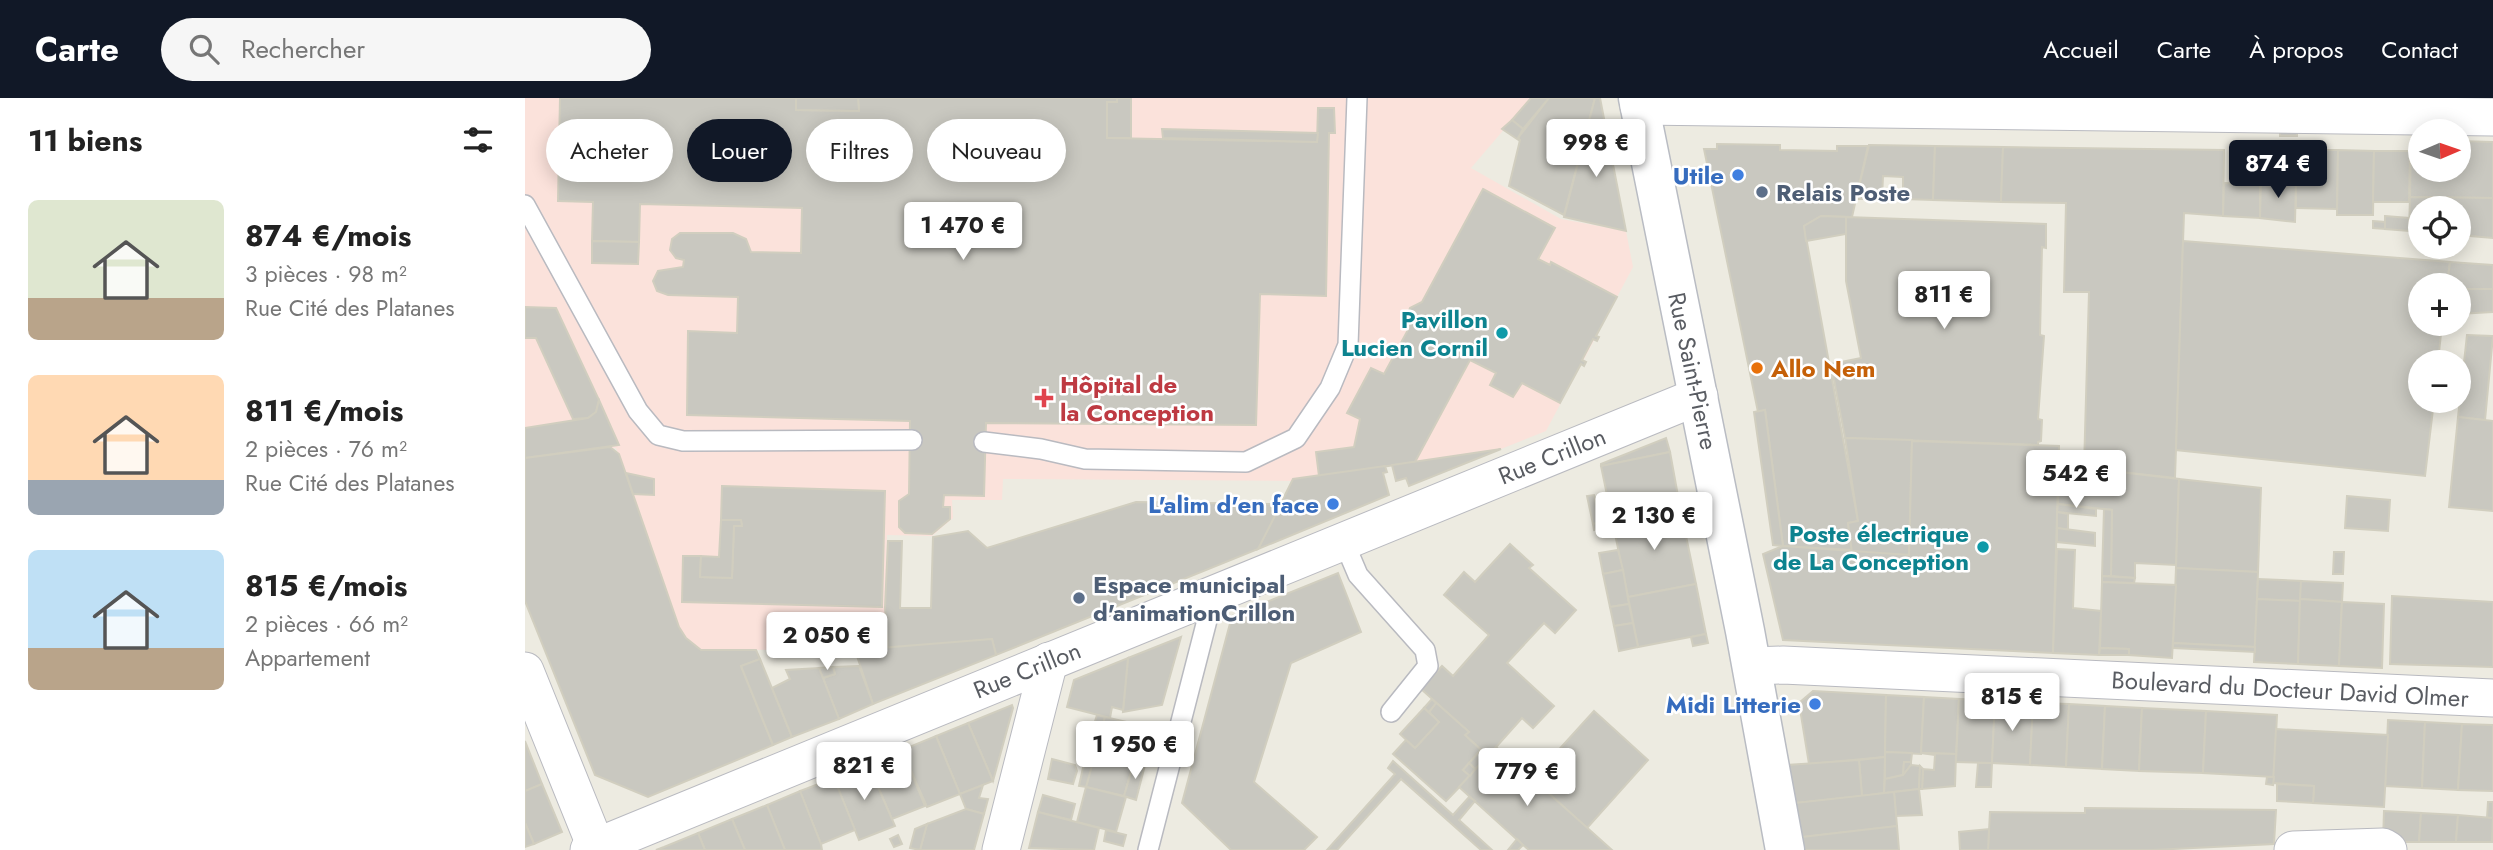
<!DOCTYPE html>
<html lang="fr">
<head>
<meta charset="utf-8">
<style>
  body { margin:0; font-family:Jost,sans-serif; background:#f6f6f6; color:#222; height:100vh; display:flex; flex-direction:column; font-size:26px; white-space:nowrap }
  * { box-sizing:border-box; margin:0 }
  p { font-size:23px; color:#767676 }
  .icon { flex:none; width:38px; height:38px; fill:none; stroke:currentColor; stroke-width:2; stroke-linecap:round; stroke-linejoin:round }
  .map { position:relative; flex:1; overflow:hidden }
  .sheet { display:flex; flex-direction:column; background:#fff; width:525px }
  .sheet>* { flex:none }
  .top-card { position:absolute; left:21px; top:21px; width:665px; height:63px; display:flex; gap:14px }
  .needle { width:46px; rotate:88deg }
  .tools { position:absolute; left:1883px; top:21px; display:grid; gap:14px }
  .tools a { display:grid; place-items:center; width:63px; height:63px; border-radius:50%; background:#fff; box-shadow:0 4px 18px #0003; font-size:35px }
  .price { position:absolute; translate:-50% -60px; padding:0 16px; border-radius:7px; background:#fff; color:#222; font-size:23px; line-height:46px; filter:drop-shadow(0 2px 4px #0008) }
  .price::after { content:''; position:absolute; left:50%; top:42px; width:21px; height:16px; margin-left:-10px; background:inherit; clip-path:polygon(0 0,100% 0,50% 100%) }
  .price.on { background:#111827; color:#fff }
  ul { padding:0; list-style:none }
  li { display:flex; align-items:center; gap:21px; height:175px; padding:0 28px }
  li span { display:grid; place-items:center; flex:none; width:196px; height:140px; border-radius:10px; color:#555 }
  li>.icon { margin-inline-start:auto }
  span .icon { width:84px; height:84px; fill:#fffc; stroke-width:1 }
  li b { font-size:30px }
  h2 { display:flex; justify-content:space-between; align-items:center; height:84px; padding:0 28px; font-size:30px }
  .chip { padding:0 24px; border-radius:32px; background:#fff; box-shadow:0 4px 18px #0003; font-size:24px; line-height:63px }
  .chip.on { background:#111827; color:#fff }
  header { display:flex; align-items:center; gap:42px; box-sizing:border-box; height:98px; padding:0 35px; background:#111827; color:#fff }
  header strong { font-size:33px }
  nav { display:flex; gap:38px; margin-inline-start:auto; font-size:24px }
  .search { width:490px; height:63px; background:#f6f6f6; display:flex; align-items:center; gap:18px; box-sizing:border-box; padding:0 24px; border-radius:38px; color:#767676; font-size:26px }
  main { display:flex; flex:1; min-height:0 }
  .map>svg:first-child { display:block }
</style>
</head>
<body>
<header>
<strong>Carte</strong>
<div class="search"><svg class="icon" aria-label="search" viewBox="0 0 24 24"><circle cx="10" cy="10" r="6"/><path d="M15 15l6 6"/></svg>Rechercher</div>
<nav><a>Accueil</a><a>Carte</a><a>À propos</a><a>Contact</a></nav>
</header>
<main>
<section class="sheet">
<h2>11 biens<svg class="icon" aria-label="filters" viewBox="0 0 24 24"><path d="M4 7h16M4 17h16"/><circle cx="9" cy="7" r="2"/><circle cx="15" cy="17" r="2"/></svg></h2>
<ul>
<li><span style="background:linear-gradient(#dfe7d0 70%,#b9a48a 0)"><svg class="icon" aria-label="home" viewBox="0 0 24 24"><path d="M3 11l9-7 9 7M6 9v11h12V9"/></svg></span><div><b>874 €/mois</b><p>3 pièces · 98 m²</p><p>Rue Cité des Platanes</p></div></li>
<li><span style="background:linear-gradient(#ffd9b3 75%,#9aa5b1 0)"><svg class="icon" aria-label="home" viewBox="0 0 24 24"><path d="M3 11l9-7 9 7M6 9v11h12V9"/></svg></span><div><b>811 €/mois</b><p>2 pièces · 76 m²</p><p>Rue Cité des Platanes</p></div></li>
<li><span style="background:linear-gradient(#bfe0f5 70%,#b9a48a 0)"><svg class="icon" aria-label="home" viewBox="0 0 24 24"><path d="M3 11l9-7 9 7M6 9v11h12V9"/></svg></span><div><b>815 €/mois</b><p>2 pièces · 66 m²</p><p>Appartement</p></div></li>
</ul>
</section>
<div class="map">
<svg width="1968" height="752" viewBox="0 0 1968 752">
  <rect width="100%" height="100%" fill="#edebe1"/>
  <polygon fill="#fbe2db" points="0,0 1006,0 946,70 1036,121 1101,133 1108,169 1021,333 976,351 768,383 478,381 477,402 427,402 428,420 407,438 362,437 360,509 363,551 176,552 161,540 154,529 91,350 0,360"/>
  <g fill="#c9c8c0" stroke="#d1cebf" stroke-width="2">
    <polygon points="35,0 271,0 271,12 334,13 333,0 592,0 592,4 582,4 582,40 792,44 793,10 809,10 810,35 804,35 801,198 735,196 731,327 461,325 459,398 419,397 418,409 425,409 425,421 407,436 380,435 374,429 374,403 384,396 385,323 162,317 163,233 212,235 213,199 143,197 132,193 128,183 133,173 158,169 159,162 151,160 145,152 147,141 155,135 208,135 221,141 226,154 276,155 277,110 115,106 114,144 67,143 68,104 33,103"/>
    <polygon points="271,0 333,0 334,13 271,12"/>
    <polygon points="592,0 606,0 606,40 582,40 582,4 592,4"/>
    <polygon points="1006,0 1024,0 998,31 987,22"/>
    <polygon points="1024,0 1070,0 1039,117 984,88 995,42 993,40"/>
    <polygon points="1070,0 1075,0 1101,133 1039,119"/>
    <polygon points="987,22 998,31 993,40 995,43 977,31"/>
    <rect x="1755" y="26" width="17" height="12"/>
    <polygon points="637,31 793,35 792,44 638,40"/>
    <polygon points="1886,42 1895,43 1895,72 1934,72 1934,43 1968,44 1968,100 1885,99"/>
    <polygon points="1192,46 1255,47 1255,52 1312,53 1312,48 1343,48 1327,119 1296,118 1279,128 1333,423 1323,425 1327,452 1258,448 1240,312 1233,314 1179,51 1192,51"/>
    <polygon points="1344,47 1410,48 1408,102 1378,101 1378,79 1358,78 1357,101 1331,101"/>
    <polygon points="1410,48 1478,49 1476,104 1408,102"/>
    <polygon points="1478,49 1699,52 1698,118 1659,115 1650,380 1559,370 1564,194 1539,194 1541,105 1476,104"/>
    <polygon points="1771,52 1813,52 1812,111 1771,110"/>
    <polygon points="1813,52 1849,53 1848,117 1812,117"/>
    <polygon points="1849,53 1885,53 1884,104 1848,104"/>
    <polygon points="1754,71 1772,72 1771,83 1753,82"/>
    <polygon points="1736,82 1771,83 1770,124 1735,120"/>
    <polygon points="1699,85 1735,87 1735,120 1698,118"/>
    <polygon points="958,91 1030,130 1013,161 1025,167 1026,164 1092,199 1071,238 1074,239 1072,243 1068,241 1057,262 1061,264 1059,268 1056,266 1035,305 997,285 988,299 965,287 971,275 945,262 890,364 794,378 791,354 829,349 835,321 822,315 846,270 859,276 884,230 881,222 885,210 897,204"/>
    <polygon points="1885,99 1968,100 1968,140 1934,137 1934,110 1895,110 1895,134 1884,133"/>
    <polygon points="1296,118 1321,119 1321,136 1281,143 1279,128"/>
    <polygon points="1860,118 1884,120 1884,133 1860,131"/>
    <polygon points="1321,119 1521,126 1521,150 1517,149 1515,237 1519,238 1513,321 1517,322 1516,343 1513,344 1513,347 1320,340 1306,266 1336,260 1321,183"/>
    <polygon points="1848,123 1860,124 1860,131 1848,130"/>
    <polygon points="67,143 114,144 113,166 67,165"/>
    <polygon points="1658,143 1925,164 1922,187 1895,187 1895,226 1917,226 1913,264 1895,264 1895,303 1909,303 1900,378 1651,352"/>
    <polygon points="1925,164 1968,167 1968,191 1934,191 1934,187 1922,187"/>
    <polygon points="1934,191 1968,191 1968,214 1934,216"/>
    <polygon points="0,209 31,210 74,302 71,314 63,320 48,321 11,240 0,240"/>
    <polygon points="1942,237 1968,238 1960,322 1933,319"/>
    <polygon points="74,302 94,347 0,360 0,330 63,320 71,314"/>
    <polygon points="1240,312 1258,448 1248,447 1229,314"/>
    <polygon points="1933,319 1968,323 1968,413 1924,409"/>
    <polygon points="1141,340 1145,354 1076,368 1076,366"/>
    <polygon points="1320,340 1387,342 1384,457 1327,455 1323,425 1333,423"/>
    <polygon points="1387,343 1534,348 1528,555 1258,542 1238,456 1258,448 1384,457"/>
    <polygon points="85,349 94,356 154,529 161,540 176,552 231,552 235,561 216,568 248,647 123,699 70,677 0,503 0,360"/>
    <polygon points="976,351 884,388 881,380 871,383 867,367"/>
    <polygon points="1145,354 1155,409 1087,421 1076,368"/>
    <polygon points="1534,367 1654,381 1651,467 1610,465 1610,480 1586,478 1587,412 1533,406"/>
    <polygon points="860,368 862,374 858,375 864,397 733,451 768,381"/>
    <polygon points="101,375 129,381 129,397 108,396"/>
    <polygon points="1654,381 1736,390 1733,474 1651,470"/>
    <polygon points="197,388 360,393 357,509 157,504 158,458 176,458 175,479 207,480 209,428 217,428 216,422 196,422"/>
    <polygon points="1069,397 1075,424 1068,426 1062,398"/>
    <polygon points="1822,398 1865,402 1863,433 1820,430"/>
    <polygon points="611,404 756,406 733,451 471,557 467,541 363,551 360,509 363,443 377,443 375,510 406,510 408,439 443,433 462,450"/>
    <polygon points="1533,406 1571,411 1571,418 1532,414"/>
    <polygon points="1155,409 1171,486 1103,499 1087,421"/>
    <polygon points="1579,411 1587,412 1586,478 1577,478"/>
    <polygon points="1532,414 1543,416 1543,432 1532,430"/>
    <polygon points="196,422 216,422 217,428 209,428 207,480 175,479 176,458 194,459"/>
    <polygon points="1080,424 1081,430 1069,432 1068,426"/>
    <polygon points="1532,430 1570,435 1570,448 1532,444"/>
    <polygon points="985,446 1008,467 1004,470 1051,512 1030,535 1019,525 982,565 1029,608 1008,630 997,620 963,658 940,637 944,634 896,591 917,568 928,578 964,537 919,497 939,474 950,484"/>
    <polygon points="1532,451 1550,452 1548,510 1576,513 1574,557 1528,555"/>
    <polygon points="1093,452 1098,472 1078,476 1074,455"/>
    <polygon points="1809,454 1819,454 1818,476 1808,476"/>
    <polygon points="1651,470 1733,474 1730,549 1648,545"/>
    <polygon points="1098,472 1104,506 1085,509 1078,476"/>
    <polygon points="813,475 836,534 766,565 729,684 792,739 779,752 706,752 657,705 707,518"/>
    <polygon points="1577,478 1610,480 1609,485 1577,484"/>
    <polygon points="1733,481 1777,483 1775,503 1732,501"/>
    <polygon points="1776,483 1818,485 1817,504 1775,501"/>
    <polygon points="1577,484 1651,487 1647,560 1604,557 1604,551 1575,550"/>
    <polygon points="1171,486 1181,536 1113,549 1103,499"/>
    <polygon points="1867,498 1968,504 1968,569 1865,566"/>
    <polygon points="1732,501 1775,503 1773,566 1729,564"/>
    <polygon points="1775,501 1817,504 1814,568 1773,566"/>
    <polygon points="1817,504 1859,506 1857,570 1814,568"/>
    <polygon points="1104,506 1108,525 1089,528 1085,509"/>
    <polygon points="1108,525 1113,549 1094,553 1089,528"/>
    <polygon points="1181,536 1183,545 1168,548 1166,539"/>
    <polygon points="656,539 637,607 598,614 603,560"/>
    <polygon points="467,541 471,557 348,606 330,552"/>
    <polygon points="1648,545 1730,549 1730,554 1648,550"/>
    <polygon points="1575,550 1604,551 1604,557 1574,557"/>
    <polygon points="603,560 598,612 587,609 585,620 542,609 549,582"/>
    <polygon points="235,561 267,639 248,647 216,568"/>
    <polygon points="334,568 348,606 314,621 298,580 310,576 308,569"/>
    <polygon points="308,569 310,576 298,580 294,570"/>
    <polygon points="294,570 314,621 267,639 247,590 265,581 261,572"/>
    <polygon points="1288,593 1361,597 1360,659 1284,666 1274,605"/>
    <polygon points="1361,597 1399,599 1396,656 1360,654"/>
    <polygon points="1399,599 1434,601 1431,656 1396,655"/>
    <polygon points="907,601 944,634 940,637 956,652 938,672 945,678 921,703 868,656 881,642 890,650 914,624 904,614 911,605"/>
    <polygon points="907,601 911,605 904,614 899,610"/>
    <polygon points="1434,601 1470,602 1467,665 1431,664"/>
    <polygon points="1470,602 1508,605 1505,667 1467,665"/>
    <polygon points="1508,605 1544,606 1541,669 1505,667"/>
    <polygon points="1544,606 1580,608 1577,671 1541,669"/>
    <polygon points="487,607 488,610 468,683 443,625"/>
    <polygon points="1580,608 1617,610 1614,673 1577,671"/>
    <polygon points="899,610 914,624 890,650 875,636"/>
    <polygon points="1617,610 1681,613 1678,675 1614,673"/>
    <polygon points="1069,613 1123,662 1062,730 1020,692 1032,679 1019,668"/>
    <polygon points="1681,613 1752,617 1749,679 1678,675"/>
    <polygon points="572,617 580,619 570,654 561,652"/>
    <polygon points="580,619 619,628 610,664 570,654"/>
    <polygon points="1863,622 1900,624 1897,690 1860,688"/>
    <polygon points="1900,624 1937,626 1933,692 1897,690"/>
    <polygon points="443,625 468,683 435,696 411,638"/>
    <polygon points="1937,626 1968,627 1968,693 1933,692"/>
    <polygon points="619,628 631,630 620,667 610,664"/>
    <polygon points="1751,631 1863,637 1859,709 1788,705 1789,688 1748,685"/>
    <polygon points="411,638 435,696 402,709 377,652"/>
    <polygon points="0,643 17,686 0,693"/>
    <polygon points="971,649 1020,692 1087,752 1004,752 998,747 934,689"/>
    <polygon points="377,652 400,708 367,721 343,666"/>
    <polygon points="956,652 963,658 950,671 944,665"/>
    <polygon points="570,654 609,664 599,698 561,689"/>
    <polygon points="1360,654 1387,655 1386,664 1379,664 1378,677 1360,681"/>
    <polygon points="1396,655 1431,656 1430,688 1397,691 1398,671 1409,672 1410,657"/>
    <polygon points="561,656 570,657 561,689 554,688"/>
    <polygon points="1360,659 1359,695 1337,698 1334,662"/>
    <polygon points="527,661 550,667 552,673 548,686 523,681"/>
    <polygon points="1334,662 1337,698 1270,705 1262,667"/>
    <polygon points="868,663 928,717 944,699 950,703 934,722 967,752 956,752 876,681 812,752 802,752 870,676 863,670"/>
    <polygon points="609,664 620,667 611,702 599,698"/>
    <polygon points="1379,664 1386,664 1386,667 1378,677"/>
    <polygon points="944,665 950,671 945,678 938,672"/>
    <polygon points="1453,665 1467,665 1466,689 1451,689"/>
    <polygon points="343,666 370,728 334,742 309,680"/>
    <polygon points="1386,667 1395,668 1394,691 1359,695 1360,681 1378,677"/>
    <polygon points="1395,668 1398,671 1397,691 1394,691"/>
    <polygon points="1742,679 1749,679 1748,687 1741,686"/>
    <polygon points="309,680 330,732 296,746 275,693"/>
    <polygon points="17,686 37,734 9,746 0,725 0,693"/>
    <polygon points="1752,686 1789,688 1788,705 1752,703"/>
    <polygon points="458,687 454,700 463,701 459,716 441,711 435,696"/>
    <polygon points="561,689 601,699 591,734 552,724"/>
    <polygon points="1394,691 1397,717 1371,718 1369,694"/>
    <polygon points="275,693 296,746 297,752 260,752 242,707"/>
    <polygon points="1369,694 1372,728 1277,739 1270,705"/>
    <polygon points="518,697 550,706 546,722 513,714"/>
    <polygon points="1963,704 1968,704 1968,720 1962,720"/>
    <polygon points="242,707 260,752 220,752 207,721"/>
    <polygon points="1560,710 1751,712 1749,746 1628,752 1463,752 1465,714 1560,715"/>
    <polygon points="441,711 459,716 449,752 395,752 402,726"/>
    <polygon points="1859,713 1896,715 1894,744 1858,744"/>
    <polygon points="513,714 574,730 569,752 504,750"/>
    <polygon points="1896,715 1933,717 1931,744 1894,744"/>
    <polygon points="1933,717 1968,720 1967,744 1931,744"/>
    <polygon points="207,721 220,752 180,752 173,735"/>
    <polygon points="0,725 9,746 0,749"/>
    <polygon points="402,726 395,752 385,750 390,731"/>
    <polygon points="1372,728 1374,752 1280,752 1277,739"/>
    <polygon points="1464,731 1463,752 1435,752 1434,734"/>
    <polygon points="581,732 601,737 598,748 579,743"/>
    <polygon points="173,735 180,752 131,752 139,749"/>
    <polygon points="373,737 377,746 369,749 365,741"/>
    <polygon points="992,741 998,747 993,752 983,752"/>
  </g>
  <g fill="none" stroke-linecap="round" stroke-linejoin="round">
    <g stroke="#b9bac0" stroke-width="22">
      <g id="lane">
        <polyline points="0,107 113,313 133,337 158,343 387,342"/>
        <polyline points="459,344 516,351 560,361 721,364 771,340 805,290 823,247 832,0"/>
        <polyline points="819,444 833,477 900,552 903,568 866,614"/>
        <polyline points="623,752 689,495"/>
      </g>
    </g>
    <g stroke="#b9bac0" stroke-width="39">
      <g id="street">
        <polyline points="1114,8 1968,19"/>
        <polyline points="1227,568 1258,567 1968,600"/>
        <polyline points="0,573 71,749"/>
        <polyline points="64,752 1174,298"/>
        <polyline points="476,752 524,563"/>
        <polyline points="1768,752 1858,749 1863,752"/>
      </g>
    </g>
    <g stroke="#b9bcc3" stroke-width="41">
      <polyline id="secondary" points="1113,0 1220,533 1260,752"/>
    </g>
    <use href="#lane" stroke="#fff" stroke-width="19"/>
    <use href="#street" stroke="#fff" stroke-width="37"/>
    <use href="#secondary" stroke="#fff" stroke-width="38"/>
  </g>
  <g fill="#3f7fe0" stroke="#fff" stroke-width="2.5">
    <circle cx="1213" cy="77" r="7"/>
    <circle cx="808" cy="406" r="7"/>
    <circle cx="1290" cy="606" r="7"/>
  </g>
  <g fill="#5c6f8a" stroke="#fff" stroke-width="2.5">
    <circle cx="1237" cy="94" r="7"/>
    <circle cx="554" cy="500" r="7"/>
  </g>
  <g fill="#0f9aa8" stroke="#fff" stroke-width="2.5">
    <circle cx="977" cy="235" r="7"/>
    <circle cx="1458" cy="449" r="7"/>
  </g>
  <circle fill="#e8710a" stroke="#fff" stroke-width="2.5" cx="1232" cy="270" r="7"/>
  <path fill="#e0444e" stroke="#fff" stroke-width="2.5" d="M515.5 289.5h7v7h7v7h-7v7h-7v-7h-7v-7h7z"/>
  <g text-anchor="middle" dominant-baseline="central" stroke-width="5" stroke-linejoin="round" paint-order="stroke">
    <g font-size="24" font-weight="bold" fill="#366cbe" stroke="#fff" text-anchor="end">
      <text x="1199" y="77">Utile</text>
      <text x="794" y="406">L'alim d'en face</text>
      <text x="1276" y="606">Midi Litterie</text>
    </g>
    <g font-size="24" font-weight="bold" fill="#4e5e75" stroke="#fff" text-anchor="start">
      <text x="1251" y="94">Relais Poste</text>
      <text x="568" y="486">Espace municipal<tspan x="568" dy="28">d'animationCrillon</tspan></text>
    </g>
    <g font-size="24" font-weight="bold" fill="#0d838f" stroke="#fff" text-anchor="end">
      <text x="963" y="221">Pavillon<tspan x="963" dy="28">Lucien Cornil</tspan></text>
      <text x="1444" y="435">Poste électrique<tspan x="1444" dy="28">de La Conception</tspan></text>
    </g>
    <g font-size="24" font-weight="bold" fill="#c56008" stroke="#fff" text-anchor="start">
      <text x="1246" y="270">Allo Nem</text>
    </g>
    <g font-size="24" fill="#595c62" stroke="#fff">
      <text transform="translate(1168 273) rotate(78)">Rue Saint-Pierre</text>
      <text transform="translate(1027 358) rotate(-22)">Rue Crillon</text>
      <text transform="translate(502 572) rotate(-22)">Rue Crillon</text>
      <text transform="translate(1765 591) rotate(3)">Boulevard du Docteur David Olmer</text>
    </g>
    <g font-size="24" font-weight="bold" fill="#be3a42" stroke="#fff" text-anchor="start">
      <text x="535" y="286">Hôpital de<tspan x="535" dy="28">la Conception</tspan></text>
    </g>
  </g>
</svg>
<div class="tools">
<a><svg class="needle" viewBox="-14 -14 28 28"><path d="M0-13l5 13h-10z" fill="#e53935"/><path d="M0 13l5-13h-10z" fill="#767676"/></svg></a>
<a><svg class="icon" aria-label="locate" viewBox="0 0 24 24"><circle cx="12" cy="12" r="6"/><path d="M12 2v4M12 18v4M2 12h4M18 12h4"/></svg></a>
<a>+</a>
<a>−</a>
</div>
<b class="price" style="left:1071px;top:81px">998 €</b>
<b class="price on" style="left:1753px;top:102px">874 €</b>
<b class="price" style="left:438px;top:164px">1 470 €</b>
<b class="price" style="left:1419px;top:233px">811 €</b>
<b class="price" style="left:1551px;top:412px">542 €</b>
<b class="price" style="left:1129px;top:454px">2 130 €</b>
<b class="price" style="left:302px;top:574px">2 050 €</b>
<b class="price" style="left:1487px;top:635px">815 €</b>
<b class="price" style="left:610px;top:683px">1 950 €</b>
<b class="price" style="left:339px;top:704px">821 €</b>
<b class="price" style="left:1002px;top:710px">779 €</b>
<div class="top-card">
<a class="chip">Acheter</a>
<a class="chip on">Louer</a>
<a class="chip">Filtres</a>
<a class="chip">Nouveau</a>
</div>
</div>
</main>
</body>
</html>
